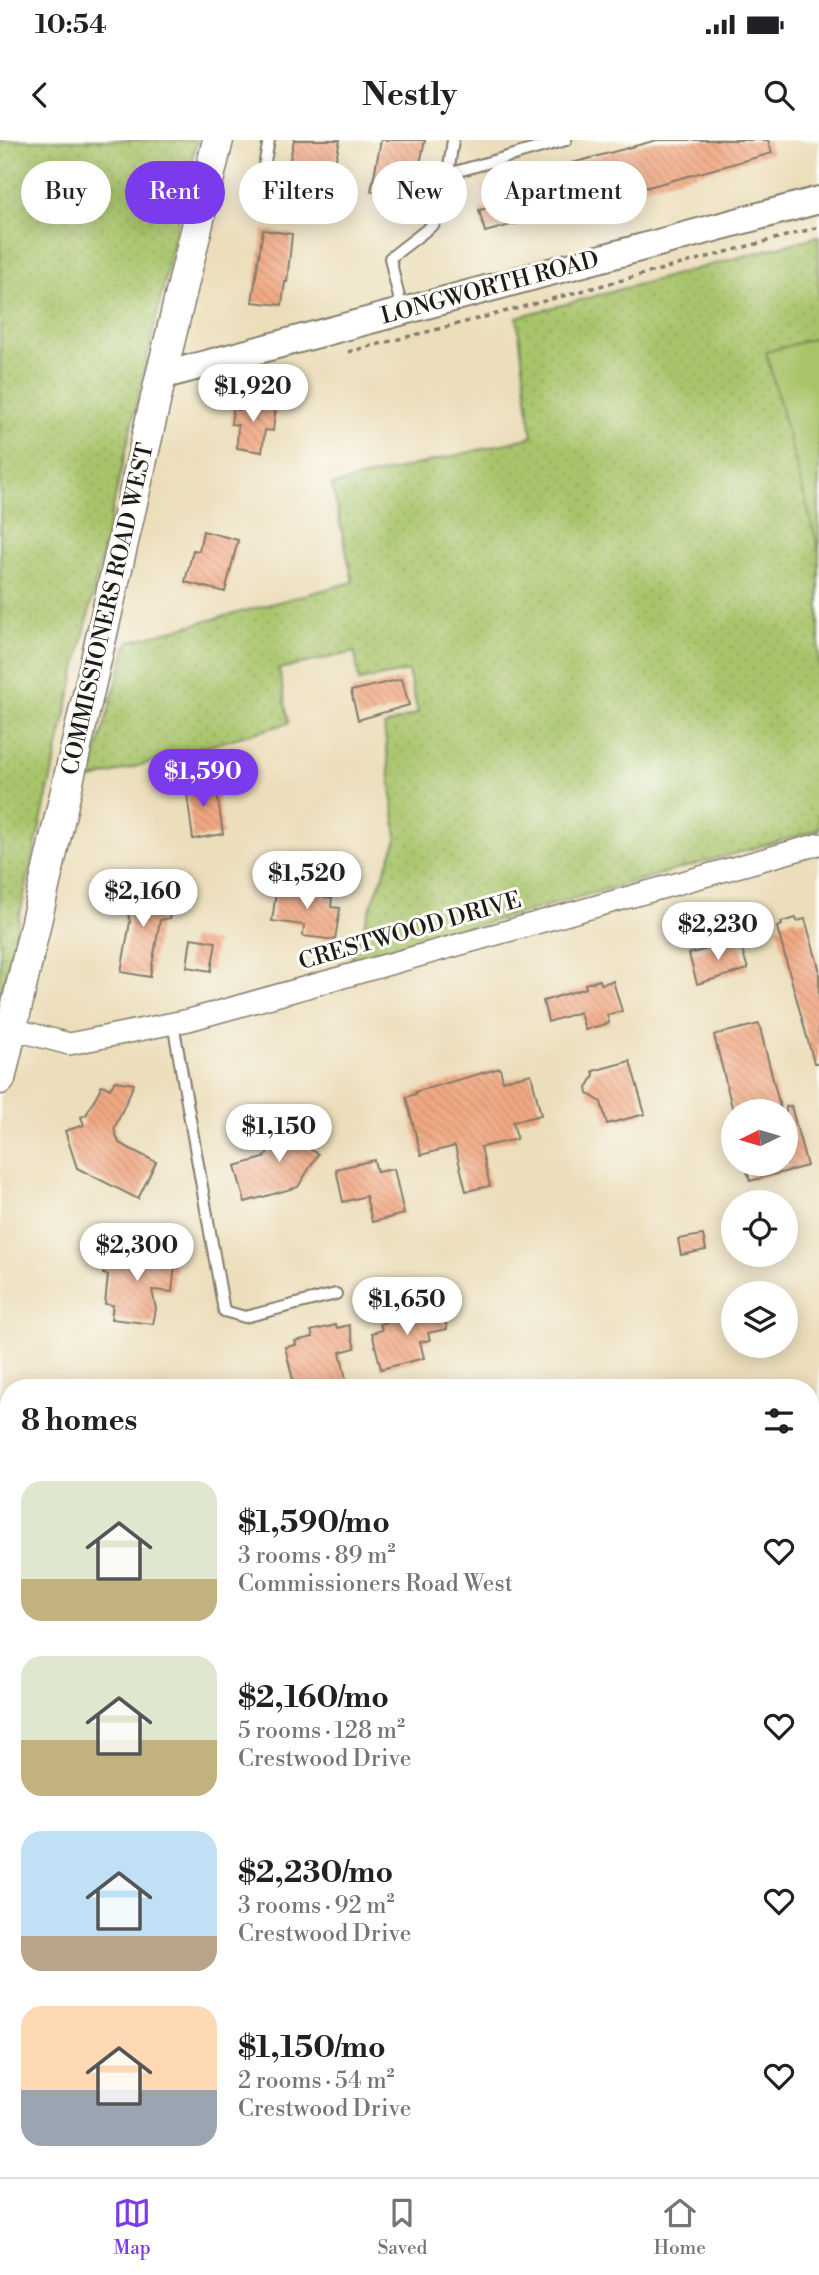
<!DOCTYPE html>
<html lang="en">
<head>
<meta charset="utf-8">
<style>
  body { margin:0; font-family:"Libre Bodoni",serif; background:#f2f2f2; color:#202124; height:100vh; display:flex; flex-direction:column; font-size:26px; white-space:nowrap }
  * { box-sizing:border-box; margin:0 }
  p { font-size:23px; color:#757577 }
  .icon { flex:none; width:38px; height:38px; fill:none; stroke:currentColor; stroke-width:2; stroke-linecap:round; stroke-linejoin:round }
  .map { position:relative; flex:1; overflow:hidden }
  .side { position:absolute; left:0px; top:1239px; width:819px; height:798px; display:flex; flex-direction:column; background:#fff; border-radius:28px 28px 0 0; box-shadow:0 4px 18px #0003 }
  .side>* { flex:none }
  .guide { position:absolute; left:21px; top:21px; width:777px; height:63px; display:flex; gap:14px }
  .needle { width:46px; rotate:265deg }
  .buttons { position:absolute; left:721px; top:959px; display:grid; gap:14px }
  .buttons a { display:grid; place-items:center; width:77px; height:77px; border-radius:50%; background:#fff; box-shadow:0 4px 18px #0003; font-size:35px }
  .price { position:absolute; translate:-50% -60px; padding:0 16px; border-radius:24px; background:#fff; color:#222; font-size:23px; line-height:46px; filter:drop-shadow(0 2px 4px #0008) }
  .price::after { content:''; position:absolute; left:50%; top:42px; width:21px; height:16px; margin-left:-10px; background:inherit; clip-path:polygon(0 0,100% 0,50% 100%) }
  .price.on { background:#7c3aed; color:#fff }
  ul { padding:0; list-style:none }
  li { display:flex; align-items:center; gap:21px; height:175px; padding:0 21px }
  li span { display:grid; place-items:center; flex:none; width:196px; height:140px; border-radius:21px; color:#555 }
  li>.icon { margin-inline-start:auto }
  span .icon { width:84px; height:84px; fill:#fffc; stroke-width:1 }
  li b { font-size:30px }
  h2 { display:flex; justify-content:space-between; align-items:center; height:84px; padding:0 21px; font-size:30px }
  .pill { padding:0 24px; border-radius:32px; background:#fff; box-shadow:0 4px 18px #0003; font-size:24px; line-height:63px }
  .pill.on { background:#7c3aed; color:#fff }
  .status { display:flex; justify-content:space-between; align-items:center; height:49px; padding:0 35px; background:#fff; direction:ltr }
  .status svg { height:19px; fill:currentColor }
  header { display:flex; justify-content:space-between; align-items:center; height:91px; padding:0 21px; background:#fff; font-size:32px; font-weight:800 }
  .menu { display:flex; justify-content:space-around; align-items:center; height:98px; border-top:2px solid #e0e0e0; background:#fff; font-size:19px; color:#757577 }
  .menu a { display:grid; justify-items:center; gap:4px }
  .menu .on { color:#7c3aed }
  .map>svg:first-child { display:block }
</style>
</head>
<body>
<div class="status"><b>10:54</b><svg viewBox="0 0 49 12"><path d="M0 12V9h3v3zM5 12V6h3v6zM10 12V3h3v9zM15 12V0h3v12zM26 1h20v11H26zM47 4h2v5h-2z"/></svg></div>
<header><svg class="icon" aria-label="back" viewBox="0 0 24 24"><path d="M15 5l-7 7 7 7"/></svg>Nestly<svg class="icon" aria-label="search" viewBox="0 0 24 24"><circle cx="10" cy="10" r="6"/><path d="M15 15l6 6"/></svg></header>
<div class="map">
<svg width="819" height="2037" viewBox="0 0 819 2037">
  <defs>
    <pattern id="grass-dots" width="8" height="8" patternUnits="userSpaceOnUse" patternTransform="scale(1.75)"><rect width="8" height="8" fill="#a8c46b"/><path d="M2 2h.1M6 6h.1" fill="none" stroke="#90a85c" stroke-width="1.8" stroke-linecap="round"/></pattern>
    <pattern id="forest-firs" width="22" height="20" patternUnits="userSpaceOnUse" patternTransform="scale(1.75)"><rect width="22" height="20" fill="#86aa5f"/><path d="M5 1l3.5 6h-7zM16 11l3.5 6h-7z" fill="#6d8a4e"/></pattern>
    <pattern id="building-back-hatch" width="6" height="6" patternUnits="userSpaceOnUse" patternTransform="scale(1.75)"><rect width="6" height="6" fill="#f1a883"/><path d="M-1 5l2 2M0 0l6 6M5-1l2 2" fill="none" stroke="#ce9071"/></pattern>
  </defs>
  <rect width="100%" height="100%" fill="#fdfcf7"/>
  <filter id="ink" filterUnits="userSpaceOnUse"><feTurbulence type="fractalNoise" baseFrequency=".0143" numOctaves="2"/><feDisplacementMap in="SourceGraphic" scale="14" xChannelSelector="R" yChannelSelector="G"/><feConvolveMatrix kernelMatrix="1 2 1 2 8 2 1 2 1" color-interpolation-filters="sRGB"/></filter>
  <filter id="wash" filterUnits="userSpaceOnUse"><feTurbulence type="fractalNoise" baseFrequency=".00686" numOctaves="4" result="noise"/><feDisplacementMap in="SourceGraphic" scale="28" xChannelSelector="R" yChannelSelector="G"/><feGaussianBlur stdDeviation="1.57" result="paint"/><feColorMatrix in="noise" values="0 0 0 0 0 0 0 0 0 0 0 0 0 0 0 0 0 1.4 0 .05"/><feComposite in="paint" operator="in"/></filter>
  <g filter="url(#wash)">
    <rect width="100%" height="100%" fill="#ecdebb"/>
    <g fill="url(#grass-dots)" stroke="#627044" stroke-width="2">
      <polygon points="0,0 197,0 0,861"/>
      <polygon points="819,96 819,690 350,821 397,699 384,586 418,573 408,531 359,541 355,512 279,529 289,583 89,640 128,502 353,442 332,345 532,297 517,177"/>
    </g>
    <polygon fill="url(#forest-firs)" stroke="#51633e" stroke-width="2" points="0,1341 9,1345 9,1504 0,1506"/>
    <polygon fill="#a8c46b" stroke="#627044" stroke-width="2" points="819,197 819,411 766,212"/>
    <g id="blocks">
      <g fill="url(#building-back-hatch)">
        <polygon points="294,0 340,0 325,70 282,57"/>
        <polygon points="381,0 425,0 412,61 371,51"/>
        <polygon points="657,0 768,0 772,13 485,92 479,70 489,68 484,47"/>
        <polygon points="263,90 292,94 287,142 285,142 282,165 252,162"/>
        <polygon points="241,260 276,265 273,291 265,290 262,312 237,308 238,285 231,284 233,269 239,270"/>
        <polygon points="203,391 238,400 225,452 185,442 193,410 199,411"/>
        <polygon points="402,539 409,565 358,580 351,551"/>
        <polygon points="207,636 209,655 217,653 223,694 193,699 185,639"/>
        <polygon points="162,745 170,778 160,780 150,837 121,832 130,782 124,753"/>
        <polygon points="277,745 325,751 324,757 332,758 331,767 340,768 335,800 303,796 304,785 272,781"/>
        <polygon points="796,778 797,781 805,779 819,828 819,923 814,923 777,787 782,785 781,782"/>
        <polygon points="191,798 216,802 211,831 187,827"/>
        <polygon points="739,800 748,829 697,844 689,814"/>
        <polygon points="600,840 601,844 613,841 622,871 607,875 609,883 585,890 580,872 548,882 543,861 586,848 585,844"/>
        <polygon points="759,884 781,971 733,971 714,895"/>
        <polygon points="630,921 645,974 607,984 601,962 588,954 587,948 594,935 593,931"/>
        <polygon points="500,928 503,941 531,934 541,975 513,982 517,999 481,1007 490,1046 466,1051 455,1006 421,1015 406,957 416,954 415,952"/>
        <polygon points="115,941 134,944 114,989 119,1003 156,1022 138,1059 77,1028 65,991 84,985 81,977 86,975 102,945 110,949"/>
        <polygon points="791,966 807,1026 750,1041 745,1024 786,1024 786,967"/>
        <polygon points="289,977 315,993 306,1007 318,1014 298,1047 245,1062 235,1026 264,1018"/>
        <polygon points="374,1020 377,1032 394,1029 404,1074 372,1082 366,1056 343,1062 336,1029"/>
        <polygon points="703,1095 706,1110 681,1115 678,1099"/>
        <polygon points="121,1110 176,1116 172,1152 152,1150 156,1169 153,1184 111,1179 113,1165 105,1164 108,1135 103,1134 106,1112 120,1113"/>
        <polygon points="442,1167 447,1189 428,1193 430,1200 420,1202 424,1218 381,1229 372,1193 382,1190 380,1184"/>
        <polygon points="336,1185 337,1188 349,1185 355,1208 340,1212 348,1248 295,1248 285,1207 296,1205 295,1201 313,1197 311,1191"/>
      </g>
    </g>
  </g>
  <g filter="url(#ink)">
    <use href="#blocks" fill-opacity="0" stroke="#847d6c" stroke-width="2"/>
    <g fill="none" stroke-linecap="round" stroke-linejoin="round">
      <g stroke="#847d6c" stroke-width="14">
        <g id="service">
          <polyline points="448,34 566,0"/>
          <polyline points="256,68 269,0"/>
          <polyline points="402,171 390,118 434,84 448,34 453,0"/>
          <polyline points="173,883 224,1171 245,1177 336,1154"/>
        </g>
      </g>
      <g stroke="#847d6c" stroke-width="24">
        <polyline id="minor" points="13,889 69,904 189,880 819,704"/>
      </g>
      <g stroke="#847d6c" stroke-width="30">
        <polyline id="tertiary" points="161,236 819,60"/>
      </g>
      <g stroke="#847d6c" stroke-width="33">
        <polyline id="secondary" points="0,939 161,236 218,0"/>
      </g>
      <polyline stroke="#847d6c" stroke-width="3.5" stroke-dasharray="5 5" stroke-linecap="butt" points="348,212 481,178 819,87"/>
      <use href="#service" stroke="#fff" stroke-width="10"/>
      <use href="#minor" stroke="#fff" stroke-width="21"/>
      <use href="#tertiary" stroke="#fff" stroke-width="26"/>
      <use href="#secondary" stroke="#fff" stroke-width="30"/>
    </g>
  </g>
  <g text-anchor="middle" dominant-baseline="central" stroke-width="6" stroke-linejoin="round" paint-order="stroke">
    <g font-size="23" fill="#1c1c1c" stroke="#fdfcf7">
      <text transform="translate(490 148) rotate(-15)">LONGWORTH ROAD</text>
      <text transform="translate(108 469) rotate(-77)">COMMISSIONERS ROAD WEST</text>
      <text transform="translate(410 791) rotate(-16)">CRESTWOOD DRIVE</text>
    </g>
  </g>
</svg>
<div class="buttons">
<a><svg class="needle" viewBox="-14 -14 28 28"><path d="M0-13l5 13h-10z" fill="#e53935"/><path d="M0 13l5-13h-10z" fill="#757577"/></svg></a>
<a><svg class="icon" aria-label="locate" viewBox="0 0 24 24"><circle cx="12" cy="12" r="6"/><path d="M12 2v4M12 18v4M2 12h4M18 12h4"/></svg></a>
<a><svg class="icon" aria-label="layers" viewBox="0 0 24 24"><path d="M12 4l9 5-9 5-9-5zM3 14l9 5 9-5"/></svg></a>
</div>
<b class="price" style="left:253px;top:284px">$1,920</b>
<b class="price on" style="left:203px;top:669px">$1,590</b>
<b class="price" style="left:307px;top:771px">$1,520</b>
<b class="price" style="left:143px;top:789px">$2,160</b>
<b class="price" style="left:718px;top:822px">$2,230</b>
<b class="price" style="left:279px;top:1024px">$1,150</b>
<b class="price" style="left:137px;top:1143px">$2,300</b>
<b class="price" style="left:407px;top:1197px">$1,650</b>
<div class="guide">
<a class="pill">Buy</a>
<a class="pill on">Rent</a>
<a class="pill">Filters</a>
<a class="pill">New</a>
<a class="pill">Apartment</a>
</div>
<section class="side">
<h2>8 homes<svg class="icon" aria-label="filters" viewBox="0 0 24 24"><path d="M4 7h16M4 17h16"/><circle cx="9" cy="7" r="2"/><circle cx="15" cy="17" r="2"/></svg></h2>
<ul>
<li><span style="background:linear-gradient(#dfe7d0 70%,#c2b280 0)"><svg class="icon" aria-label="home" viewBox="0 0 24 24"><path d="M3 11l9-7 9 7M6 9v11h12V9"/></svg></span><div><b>$1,590/mo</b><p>3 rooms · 89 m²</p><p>Commissioners Road West</p></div><svg class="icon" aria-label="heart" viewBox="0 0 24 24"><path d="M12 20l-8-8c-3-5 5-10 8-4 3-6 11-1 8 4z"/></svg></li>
<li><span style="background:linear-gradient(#dfe7d0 60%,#c2b280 0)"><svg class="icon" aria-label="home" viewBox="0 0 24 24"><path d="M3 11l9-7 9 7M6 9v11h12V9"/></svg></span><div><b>$2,160/mo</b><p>5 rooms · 128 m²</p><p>Crestwood Drive</p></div><svg class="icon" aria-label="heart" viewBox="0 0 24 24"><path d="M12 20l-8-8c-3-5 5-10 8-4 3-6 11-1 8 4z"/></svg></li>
<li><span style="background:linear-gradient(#bfe0f5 75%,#b9a48a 0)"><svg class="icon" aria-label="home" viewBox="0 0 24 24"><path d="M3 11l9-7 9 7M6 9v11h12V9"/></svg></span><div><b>$2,230/mo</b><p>3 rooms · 92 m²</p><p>Crestwood Drive</p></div><svg class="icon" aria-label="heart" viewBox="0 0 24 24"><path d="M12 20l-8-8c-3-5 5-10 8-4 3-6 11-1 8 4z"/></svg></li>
<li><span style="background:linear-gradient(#ffd9b3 60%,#9aa5b1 0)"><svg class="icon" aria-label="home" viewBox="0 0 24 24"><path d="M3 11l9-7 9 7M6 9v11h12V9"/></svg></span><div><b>$1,150/mo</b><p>2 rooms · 54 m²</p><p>Crestwood Drive</p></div><svg class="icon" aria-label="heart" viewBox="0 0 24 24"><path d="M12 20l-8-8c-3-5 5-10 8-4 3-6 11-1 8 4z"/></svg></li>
</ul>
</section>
</div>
<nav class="menu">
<a class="on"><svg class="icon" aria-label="map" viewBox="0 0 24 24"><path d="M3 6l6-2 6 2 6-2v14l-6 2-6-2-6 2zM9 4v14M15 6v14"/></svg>Map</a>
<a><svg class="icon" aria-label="saved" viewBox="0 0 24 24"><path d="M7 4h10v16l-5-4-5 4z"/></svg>Saved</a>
<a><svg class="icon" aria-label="home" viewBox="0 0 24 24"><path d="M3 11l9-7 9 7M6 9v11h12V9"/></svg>Home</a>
</nav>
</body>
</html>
